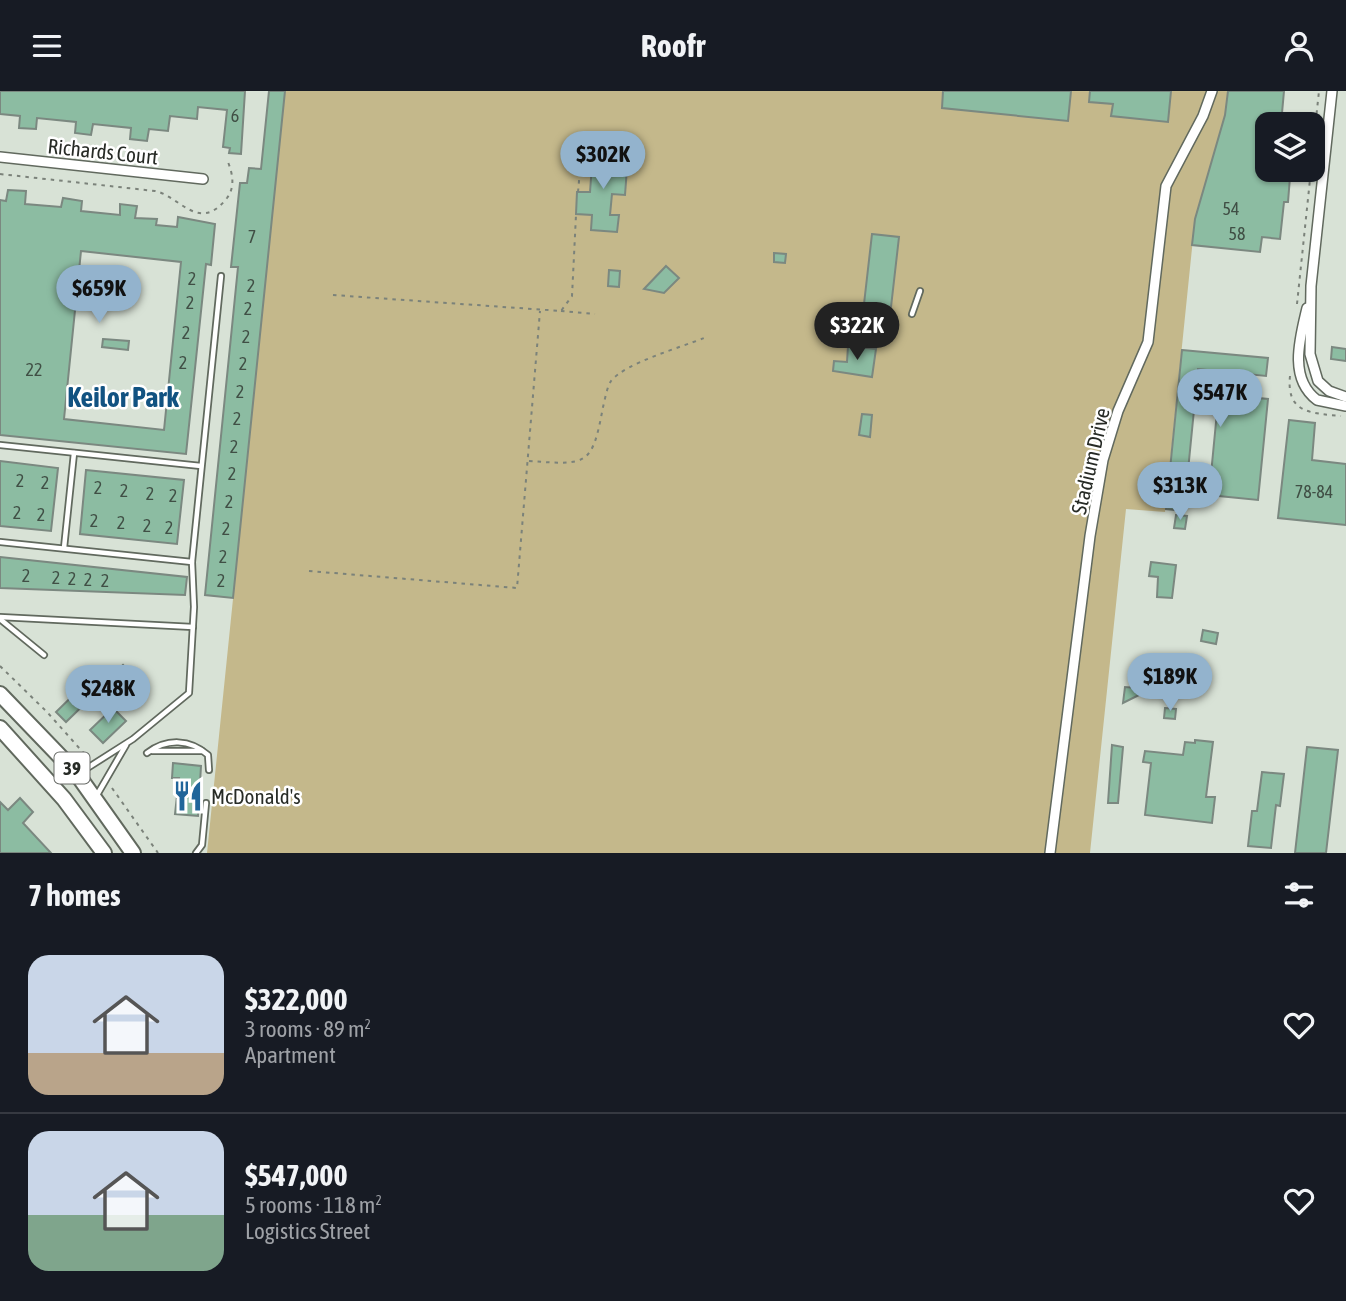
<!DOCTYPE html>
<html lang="en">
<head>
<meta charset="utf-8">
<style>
  body { margin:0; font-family:"Asap Condensed",sans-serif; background:#20242c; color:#f1f3f6; height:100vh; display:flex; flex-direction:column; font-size:26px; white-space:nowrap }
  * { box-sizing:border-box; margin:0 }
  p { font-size:23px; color:#9ea1a6 }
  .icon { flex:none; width:38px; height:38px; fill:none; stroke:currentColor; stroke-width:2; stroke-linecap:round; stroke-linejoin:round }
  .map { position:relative; height:762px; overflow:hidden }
  .drawer { display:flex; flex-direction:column; background:#171b24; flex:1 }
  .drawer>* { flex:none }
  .tools { position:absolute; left:1255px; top:21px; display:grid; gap:14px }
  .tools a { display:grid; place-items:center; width:70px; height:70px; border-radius:14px; background:#171b24; box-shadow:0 2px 5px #0004; font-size:35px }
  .price { position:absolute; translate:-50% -60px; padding:0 16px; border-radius:24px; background:#93b3cd; color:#111; font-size:23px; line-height:46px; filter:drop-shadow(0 2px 4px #0008) }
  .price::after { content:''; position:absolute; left:50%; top:42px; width:21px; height:16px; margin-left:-10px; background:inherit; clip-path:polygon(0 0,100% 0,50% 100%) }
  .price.current { background:#222; color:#fff }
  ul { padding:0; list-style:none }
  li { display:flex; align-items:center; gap:21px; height:175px; padding:0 28px }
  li+li { border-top:2px solid #363941 }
  li span { display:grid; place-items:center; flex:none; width:196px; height:140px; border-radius:21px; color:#555 }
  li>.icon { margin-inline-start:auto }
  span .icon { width:84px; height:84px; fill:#fffc; stroke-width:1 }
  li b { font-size:30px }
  h2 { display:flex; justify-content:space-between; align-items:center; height:84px; padding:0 28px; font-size:30px }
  header { display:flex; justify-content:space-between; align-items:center; height:91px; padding:0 28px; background:#171b24; font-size:32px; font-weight:700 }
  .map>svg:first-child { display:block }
</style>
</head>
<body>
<header><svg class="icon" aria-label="menu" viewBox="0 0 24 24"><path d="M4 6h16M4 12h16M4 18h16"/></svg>Roofr<svg class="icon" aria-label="person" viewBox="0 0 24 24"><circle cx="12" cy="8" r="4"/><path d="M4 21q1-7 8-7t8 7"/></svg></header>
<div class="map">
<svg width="1346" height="762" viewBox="0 0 1346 762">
  <rect width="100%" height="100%" fill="#d8e2d6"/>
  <polygon fill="#c4b88b" points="285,0 1228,0 1225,25 1195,128 1165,421 1126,418 1090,762 207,762"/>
  <g fill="#8cbca2" stroke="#7b8880" stroke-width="2" fill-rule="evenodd">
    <polygon points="0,0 245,0 241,63 229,62 230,57 223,56 227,19 198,16 197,28 170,25 168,40 149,38 147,50 130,48 131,37 93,33 91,44 75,42 76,31 37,27 36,38 19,37 20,25 0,23"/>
    <polygon points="269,0 285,0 233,507 205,504 238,176 231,176 240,92 247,92 249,77 261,78"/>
    <polygon points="943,0 1071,0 1068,30 942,17"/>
    <polygon points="1090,0 1171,0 1168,31 1111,25 1113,13 1089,11"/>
    <polygon points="1228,0 1284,0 1281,33 1267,33 1267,79 1281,79 1281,85 1290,86 1288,111 1284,111 1280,148 1262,146 1260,161 1192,154 1195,128 1225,24"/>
    <polygon points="600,51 615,52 613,76 627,77 625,104 612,103 610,124 619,124 617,141 591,139 592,124 576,123 577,101 590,101 592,74 599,75"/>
    <path d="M8,99L26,100L25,113L61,116L63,107L82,110L81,120L120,124V113L137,115L135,127L157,128L156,134L177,136L178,126L215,133L211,174L206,173L186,363L0,344V109L6,110ZM81,160L181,171L164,339L64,328Z"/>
    <polygon points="872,143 899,146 891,216 864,213"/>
    <polygon points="774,162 786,163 785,172 774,171"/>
    <polygon points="666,175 679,187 664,202 644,198"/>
    <polygon points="609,179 620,180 619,196 608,195"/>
    <polygon points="103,248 129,250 128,259 102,256"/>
    <polygon points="848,255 876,258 872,286 833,280 834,270 847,271"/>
    <polygon points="1332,256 1346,258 1346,270 1331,268"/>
    <polygon points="1182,259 1268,267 1266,285 1198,278 1196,301 1268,308 1258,409 1209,404 1217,321 1194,319 1184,420 1166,418"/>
    <polygon points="862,323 872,324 870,346 859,344"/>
    <polygon points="1289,329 1315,332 1312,369 1346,373 1346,434 1278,427"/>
    <polygon points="0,370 58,377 51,440 0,435"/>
    <polygon points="86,379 184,389 177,453 80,443"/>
    <polygon points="1176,424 1187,425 1185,438 1174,437"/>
    <polygon points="0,466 187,486 185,504 0,497"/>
    <polygon points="1151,471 1176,474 1172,507 1157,506 1158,486 1149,485"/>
    <polygon points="1203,539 1218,542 1216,553 1201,550"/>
    <polygon points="1154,566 1164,567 1161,593 1123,612 1125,596 1150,598"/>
    <polygon points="123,574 132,584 114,602 104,592"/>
    <polygon points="93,585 103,595 66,631 56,621"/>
    <polygon points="113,617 126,630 103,652 90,639"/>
    <polygon points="1165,617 1176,618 1175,628 1164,627"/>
    <polygon points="1195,649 1213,651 1206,706 1215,706 1212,732 1145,724 1151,672 1143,671 1145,660 1183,664 1185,651 1195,652"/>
    <polygon points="1112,654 1123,656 1118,712 1108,712"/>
    <polygon points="1307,656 1338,659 1326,762 1295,762"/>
    <polygon points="173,672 201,675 198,725 175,723 179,687 172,687"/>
    <polygon points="1262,681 1284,683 1280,715 1276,714 1271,757 1248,755 1252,720 1257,720"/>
    <polygon points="20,707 33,721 23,732 51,762 0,762 0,711 8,719"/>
  </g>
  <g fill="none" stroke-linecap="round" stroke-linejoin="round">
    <g stroke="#61695e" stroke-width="8">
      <g id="lane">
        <polyline points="912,223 920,200"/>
        <polyline points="0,354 201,375"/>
        <polyline points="0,451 192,471"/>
        <polyline points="64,457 74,362"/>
        <polyline points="0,526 193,536"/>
        <polyline points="0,528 44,564"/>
        <polyline points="152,660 202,660"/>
        <path d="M147,662C167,647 190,648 208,664L209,679"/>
        <polyline points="78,683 133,648 189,602 194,516 192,471 221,185"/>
        <polyline points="97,704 126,654"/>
        <polyline points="196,762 202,754 206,712"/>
      </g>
    </g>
    <g stroke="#61695e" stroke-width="12">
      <g id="street">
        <polyline points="1332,0 1311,195 1310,263 1318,290 1329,300 1346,306"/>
        <polyline points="0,66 203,88"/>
        <path d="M1307,217C1300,247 1288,287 1317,309L1346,315"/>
        <polyline points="1050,762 1090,445 1103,369 1118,320 1148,251 1166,95 1203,25 1212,0"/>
      </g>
    </g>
    <g stroke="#61695e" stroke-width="18">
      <g id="primary">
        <polyline points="0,603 77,683 133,762"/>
        <polyline points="0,637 64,708 104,762"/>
      </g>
    </g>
    <g stroke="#7b827a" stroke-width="2" stroke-dasharray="3.5 5" stroke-linecap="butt">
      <polyline points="1312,65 1319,0"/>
      <path d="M0,83L155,100C180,105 199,143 227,107C235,96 233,84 228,71"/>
      <polyline points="578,101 583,46 609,45"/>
      <polyline points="333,204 561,220 572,205 576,124"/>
      <polyline points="1297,213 1311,79"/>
      <polyline points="561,220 595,223"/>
      <path d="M1290,285C1286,323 1312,322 1341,325"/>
      <path d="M529,370C587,374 592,376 603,316C605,308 607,296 611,290C625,272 682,256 704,247"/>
      <polyline points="309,480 517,497 540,220"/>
      <polyline points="0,575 47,621 89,668"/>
      <polyline points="112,697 158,762"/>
    </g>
    <use href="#lane" stroke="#fff" stroke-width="4.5"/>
    <use href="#street" stroke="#fff" stroke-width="9"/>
    <use href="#primary" stroke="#fff" stroke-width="14"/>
  </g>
  <defs>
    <g id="restaurant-bare" transform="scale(2.415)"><path d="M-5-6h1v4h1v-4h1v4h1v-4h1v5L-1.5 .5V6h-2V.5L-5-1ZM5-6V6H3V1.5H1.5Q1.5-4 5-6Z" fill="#20659a" stroke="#fff" stroke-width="2.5" paint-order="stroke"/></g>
  </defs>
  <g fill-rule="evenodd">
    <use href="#restaurant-bare" x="188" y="705"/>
  </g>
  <g text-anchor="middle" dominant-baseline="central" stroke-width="5" stroke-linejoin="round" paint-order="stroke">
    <g font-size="18" fill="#404f45">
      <text x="235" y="24">6</text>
      <text x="1231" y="117">54</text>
      <text x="1237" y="142">58</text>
      <text x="252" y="145">7</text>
      <text x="192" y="187">2</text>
      <text x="251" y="194">2</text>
      <text x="190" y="211">2</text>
      <text x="248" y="217">2</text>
      <text x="186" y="241">2</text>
      <text x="246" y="245">2</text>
      <text x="183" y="271">2</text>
      <text x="243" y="272">2</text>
      <text x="34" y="278">22</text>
      <text x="240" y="300">2</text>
      <text x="237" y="327">2</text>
      <text x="234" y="355">2</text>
      <text x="232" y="382">2</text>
      <text x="20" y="389">2</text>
      <text x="45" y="391">2</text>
      <text x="98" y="396">2</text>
      <text x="124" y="399">2</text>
      <text x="1314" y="400">78-84</text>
      <text x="150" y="402">2</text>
      <text x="173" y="404">2</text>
      <text x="229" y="410">2</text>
      <text x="17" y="421">2</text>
      <text x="41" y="423">2</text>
      <text x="94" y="429">2</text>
      <text x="121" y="431">2</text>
      <text x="147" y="434">2</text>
      <text x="169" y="436">2</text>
      <text x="226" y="437">2</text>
      <text x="223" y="465">2</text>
      <text x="26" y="484">2</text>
      <text x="56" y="486">2</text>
      <text x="72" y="487">2</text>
      <text x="88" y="488">2</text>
      <text x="105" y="489">2</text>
      <text x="221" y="489">2</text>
    </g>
    <rect fill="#fff" stroke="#686b67" stroke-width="2" x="54.5" y="661.5" width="35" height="31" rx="5"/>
    <g font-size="19" font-weight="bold" fill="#272b26">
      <text x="72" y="677">39</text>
    </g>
    <g font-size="21" fill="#272b26" stroke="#fff">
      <text transform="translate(103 60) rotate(6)">Richards Court</text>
      <text transform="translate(1090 370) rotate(-77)">Stadium Drive</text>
    </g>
    <g font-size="21" fill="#272b26" stroke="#fff" text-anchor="start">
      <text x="211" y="705">McDonald's</text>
    </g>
    <g font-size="28" font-weight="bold" fill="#115281" stroke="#fff">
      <text x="123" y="306">Keilor Park</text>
    </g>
  </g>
</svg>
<div class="tools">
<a><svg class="icon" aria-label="layers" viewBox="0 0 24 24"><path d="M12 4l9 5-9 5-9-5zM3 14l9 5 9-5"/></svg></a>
</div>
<b class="price" style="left:603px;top:100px">$302K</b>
<b class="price" style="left:99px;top:234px">$659K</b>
<b class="price current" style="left:857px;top:271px">$322K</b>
<b class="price" style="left:1220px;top:338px">$547K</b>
<b class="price" style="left:1180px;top:431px">$313K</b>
<b class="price" style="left:1170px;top:622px">$189K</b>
<b class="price" style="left:108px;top:634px">$248K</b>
</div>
<section class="drawer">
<h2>7 homes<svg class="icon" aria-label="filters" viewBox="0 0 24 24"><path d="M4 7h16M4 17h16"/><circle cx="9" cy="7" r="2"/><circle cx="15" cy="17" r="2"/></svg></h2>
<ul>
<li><span style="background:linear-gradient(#c9d6e8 70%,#b9a48a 0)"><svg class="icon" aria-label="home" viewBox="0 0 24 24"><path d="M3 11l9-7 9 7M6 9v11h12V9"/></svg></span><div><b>$322,000</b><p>3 rooms · 89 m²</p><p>Apartment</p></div><svg class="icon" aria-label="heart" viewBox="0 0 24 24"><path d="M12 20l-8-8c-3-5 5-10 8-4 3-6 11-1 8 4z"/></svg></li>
<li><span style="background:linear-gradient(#c9d6e8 60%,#7fa58c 0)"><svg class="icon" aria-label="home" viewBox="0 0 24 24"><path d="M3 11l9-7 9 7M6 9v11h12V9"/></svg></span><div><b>$547,000</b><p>5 rooms · 118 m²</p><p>Logistics Street</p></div><svg class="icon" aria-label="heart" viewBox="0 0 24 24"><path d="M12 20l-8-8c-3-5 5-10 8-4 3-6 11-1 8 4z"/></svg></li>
</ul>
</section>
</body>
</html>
